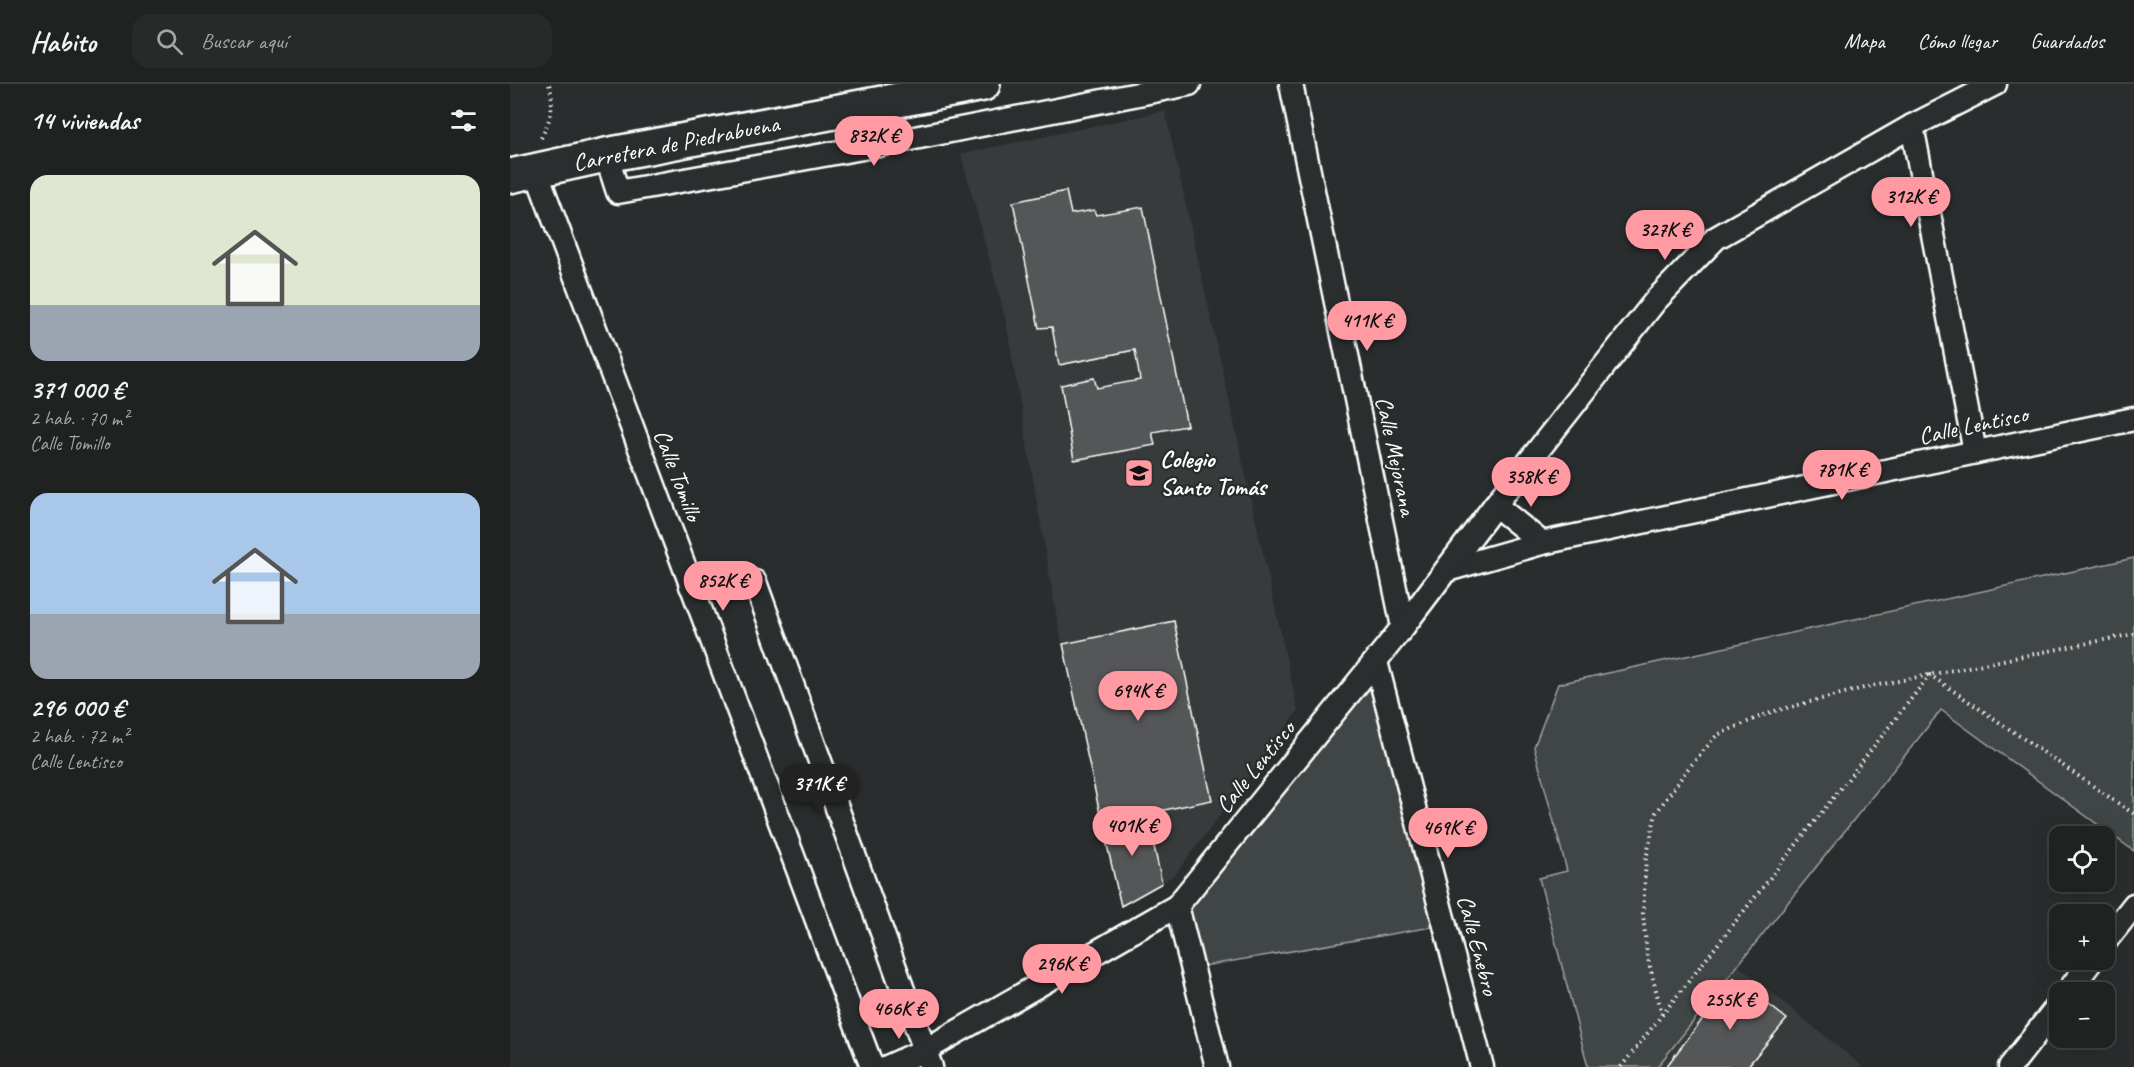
<!DOCTYPE html>
<html lang="es">
<head>
<meta charset="utf-8">
<style>
  body { margin:0; font-family:Caveat,sans-serif; background:#282a2a; color:#f1f3f6; height:100vh; display:flex; flex-direction:column; font-size:22px; white-space:nowrap }
  * { box-sizing:border-box; margin:0 }
  p { font-size:20px; color:#a2a4a5 }
  .icon { flex:none; width:33px; height:33px; fill:none; stroke:currentColor; stroke-width:2; stroke-linecap:round; stroke-linejoin:round }
  .map { position:relative; flex:1; overflow:hidden }
  .details { display:flex; flex-direction:column; background:#202222; width:510px }
  .details>* { flex:none }
  .buttons { position:absolute; left:1539px; top:742px; display:grid; gap:12px }
  .buttons a { display:grid; place-items:center; width:66px; height:66px; border-radius:12px; background:#202222; box-shadow:0 6px 24px #0002,0 0 0 2px #3d3f40; font-size:30px }
  .price { position:absolute; translate:-50% -51px; padding:0 14px; border-radius:21px; background:#ff9aa2; color:#111; font-size:20px; line-height:39px; filter:drop-shadow(0 2px 3px #0008) }
  .price::after { content:''; position:absolute; left:50%; top:36px; width:18px; height:14px; margin-left:-9px; background:inherit; clip-path:polygon(0 0,100% 0,50% 100%) }
  .price.on { background:#222; color:#fff }
  ul { padding:0; list-style:none }
  li { display:grid; align-content:center; gap:12px; height:318px; padding:0 30px }
  li span { display:grid; place-items:center; height:186px; border-radius:18px; color:#555 }
  li>.icon { margin-inline-start:auto }
  span .icon { width:108px; height:108px; fill:#fffc; stroke-width:1 }
  li b { font-size:26px }
  h2 { display:flex; justify-content:space-between; align-items:center; height:72px; padding:0 30px; font-size:26px }
  header { display:flex; align-items:center; gap:36px; box-sizing:border-box; height:84px; padding:0 30px; background:#202222; border-bottom:2px solid #3d3f40 }
  header strong { font-size:28px }
  nav { display:flex; gap:33px; margin-inline-start:auto; font-size:21px }
  .search { width:420px; height:54px; background:#282a2a; display:flex; align-items:center; gap:15px; box-sizing:border-box; padding:0 21px; border-radius:18px; color:#a2a4a5; font-size:22px }
  main { display:flex; flex:1; min-height:0 }
  .map>svg:first-child { display:block }
</style>
</head>
<body>
<header>
<strong>Habito</strong>
<div class="search"><svg class="icon" aria-label="search" viewBox="0 0 24 24"><circle cx="10" cy="10" r="6"/><path d="M15 15l6 6"/></svg>Buscar aquí</div>
<nav><a>Mapa</a><a>Cómo llegar</a><a>Guardados</a></nav>
</header>
<main>
<section class="details">
<h2>14 viviendas<svg class="icon" aria-label="filters" viewBox="0 0 24 24"><path d="M4 7h16M4 17h16"/><circle cx="9" cy="7" r="2"/><circle cx="15" cy="17" r="2"/></svg></h2>
<ul>
<li><span style="background:linear-gradient(#dfe7d0 70%,#9aa5b1 0)"><svg class="icon" aria-label="home" viewBox="0 0 24 24"><path d="M3 11l9-7 9 7M6 9v11h12V9"/></svg></span><div><b>371 000 €</b><p>2 hab. · 70 m²</p><p>Calle Tomillo</p></div></li>
<li><span style="background:linear-gradient(#a9c7e8 65%,#9aa5b1 0)"><svg class="icon" aria-label="home" viewBox="0 0 24 24"><path d="M3 11l9-7 9 7M6 9v11h12V9"/></svg></span><div><b>296 000 €</b><p>2 hab. · 72 m²</p><p>Calle Lentisco</p></div></li>
</ul>
</section>
<div class="map">
<svg width="1624" height="983" viewBox="0 0 1624 983">
  <rect width="100%" height="100%" fill="#2a2d2e"/>
  <filter id="ink" filterUnits="userSpaceOnUse"><feTurbulence type="fractalNoise" baseFrequency=".0167" numOctaves="2"/><feDisplacementMap in="SourceGraphic" scale="12" xChannelSelector="R" yChannelSelector="G"/><feConvolveMatrix kernelMatrix="1 2 1 2 8 2 1 2 1" color-interpolation-filters="sRGB"/></filter>
  <g filter="url(#ink)">
    <g fill="#373a3b">
      <polygon points="655,27 788,627 665,791 611,822 548,541 496,237 451,70"/>
      <polygon points="1229,882 1353,983 1147,983"/>
    </g>
    <g fill="#414445" stroke="#a0a2a2" stroke-width="1.5">
      <polygon points="1624,474 1624,767 1431,626 1147,983 1078,983 1029,794 1057,787 1024,663 1048,600"/>
      <polygon points="866,578 934,841 682,884 667,822"/>
    </g>
    <g fill="#555758" stroke="#fff" stroke-width="1.5">
      <polygon points="556,107 561,130 584,126 586,131 633,123 677,342 642,348 645,361 564,376 551,301 584,294 587,304 630,296 625,266 549,281 542,243 529,244 503,118"/>
      <polygon points="664,537 702,716 592,739 553,560"/>
      <polygon points="637,730 652,799 611,822 592,739"/>
      <polygon points="1224,894 1277,935 1237,983 1156,983"/>
    </g>
    <g fill="none" stroke-linecap="round" stroke-linejoin="round">
      <g stroke="#fff" stroke-width="27">
        <g id="street">
          <polyline points="781,0 893,543"/>
          <polyline points="361,23 369,61"/>
          <polyline points="1402,42 1465,368"/>
          <polyline points="96,71 108,108 369,61 679,0"/>
          <polyline points="26,87 362,983"/>
          <polyline points="985,421 1032,459"/>
          <polyline points="937,486 1032,459 1624,335"/>
          <polyline points="181,502 245,498 421,983"/>
          <polyline points="866,578 972,983"/>
          <polyline points="667,822 707,983"/>
          <polyline points="1594,859 1624,821"/>
          <polyline points="1557,909 1582,876"/>
          <polyline points="377,983 417,965 667,822 893,543 985,421 1146,216 1206,154 1402,42 1485,0"/>
          <polyline points="1500,983 1550,919"/>
        </g>
      </g>
      <g stroke="#fff" stroke-width="38">
        <polyline id="highway" points="0,92 96,71 473,0"/>
      </g>
      <g stroke="#fff" stroke-width="4" stroke-dasharray="1.5 4.5" stroke-linecap="butt">
        <path d="M31,54C41,35 45,20 39,0"/>
        <polyline points="1152,930 1137,871 1133,830 1136,775 1146,729 1176,687 1207,651 1261,628 1358,603 1624,550"/>
        <polyline points="1111,983 1420,591 1624,730"/>
      </g>
      <use href="#street" stroke="#2a2d2e" stroke-width="22"/>
      <use href="#highway" stroke="#2a2d2e" stroke-width="33"/>
    </g>
  </g>
  <defs>
    <g id="school-square" transform="scale(1.5)"><rect x="-9" y="-9" width="18" height="18" rx="4" fill="#ff9aa2" stroke="#2a2d2e"/><path d="M0-5L7-2L0 1L-7-2ZM-4 1L0 2.5L4 1V4Q0 6-4 4Z" fill="#111"/></g>
  </defs>
  <g fill-rule="evenodd">
    <use href="#school-square" x="629" y="389"/>
  </g>
  <g text-anchor="middle" dominant-baseline="central" stroke-width="4.5" stroke-linejoin="round" paint-order="stroke">
    <g font-size="24" fill="#fff" stroke="#2a2d2e">
      <text transform="translate(166 59) rotate(-11)">Carretera de Piedrabuena</text>
      <text transform="translate(1463 341) rotate(-12)">Calle Lentisco</text>
      <text transform="translate(886 372) rotate(78)">Calle Mejorana</text>
      <text transform="translate(168 391) rotate(69)">Calle Tomillo</text>
      <text transform="translate(745 683) rotate(-51)">Calle Lentisco</text>
      <text transform="translate(968 861) rotate(75)">Calle Enebro</text>
    </g>
    <g font-size="24" font-weight="bold" fill="#fff" stroke="#2a2d2e" text-anchor="start">
      <text x="650" y="375">Colegio<tspan x="650" dy="28">Santo Tomás</tspan></text>
    </g>
  </g>
</svg>
<div class="buttons">
<a><svg class="icon" aria-label="locate" viewBox="0 0 24 24"><circle cx="12" cy="12" r="6"/><path d="M12 2v4M12 18v4M2 12h4M18 12h4"/></svg></a>
<a>+</a>
<a>−</a>
</div>
<b class="price" style="left:364px;top:83px">832K €</b>
<b class="price" style="left:1401px;top:144px">312K €</b>
<b class="price" style="left:1155px;top:177px">327K €</b>
<b class="price" style="left:857px;top:268px">411K €</b>
<b class="price" style="left:1332px;top:417px">781K €</b>
<b class="price" style="left:1021px;top:424px">358K €</b>
<b class="price" style="left:213px;top:528px">852K €</b>
<b class="price" style="left:628px;top:638px">694K €</b>
<b class="price on" style="left:309px;top:731px">371K €</b>
<b class="price" style="left:622px;top:773px">401K €</b>
<b class="price" style="left:938px;top:775px">469K €</b>
<b class="price" style="left:552px;top:911px">296K €</b>
<b class="price" style="left:1220px;top:947px">255K €</b>
<b class="price" style="left:389px;top:956px">466K €</b>
</div>
</main>
</body>
</html>
